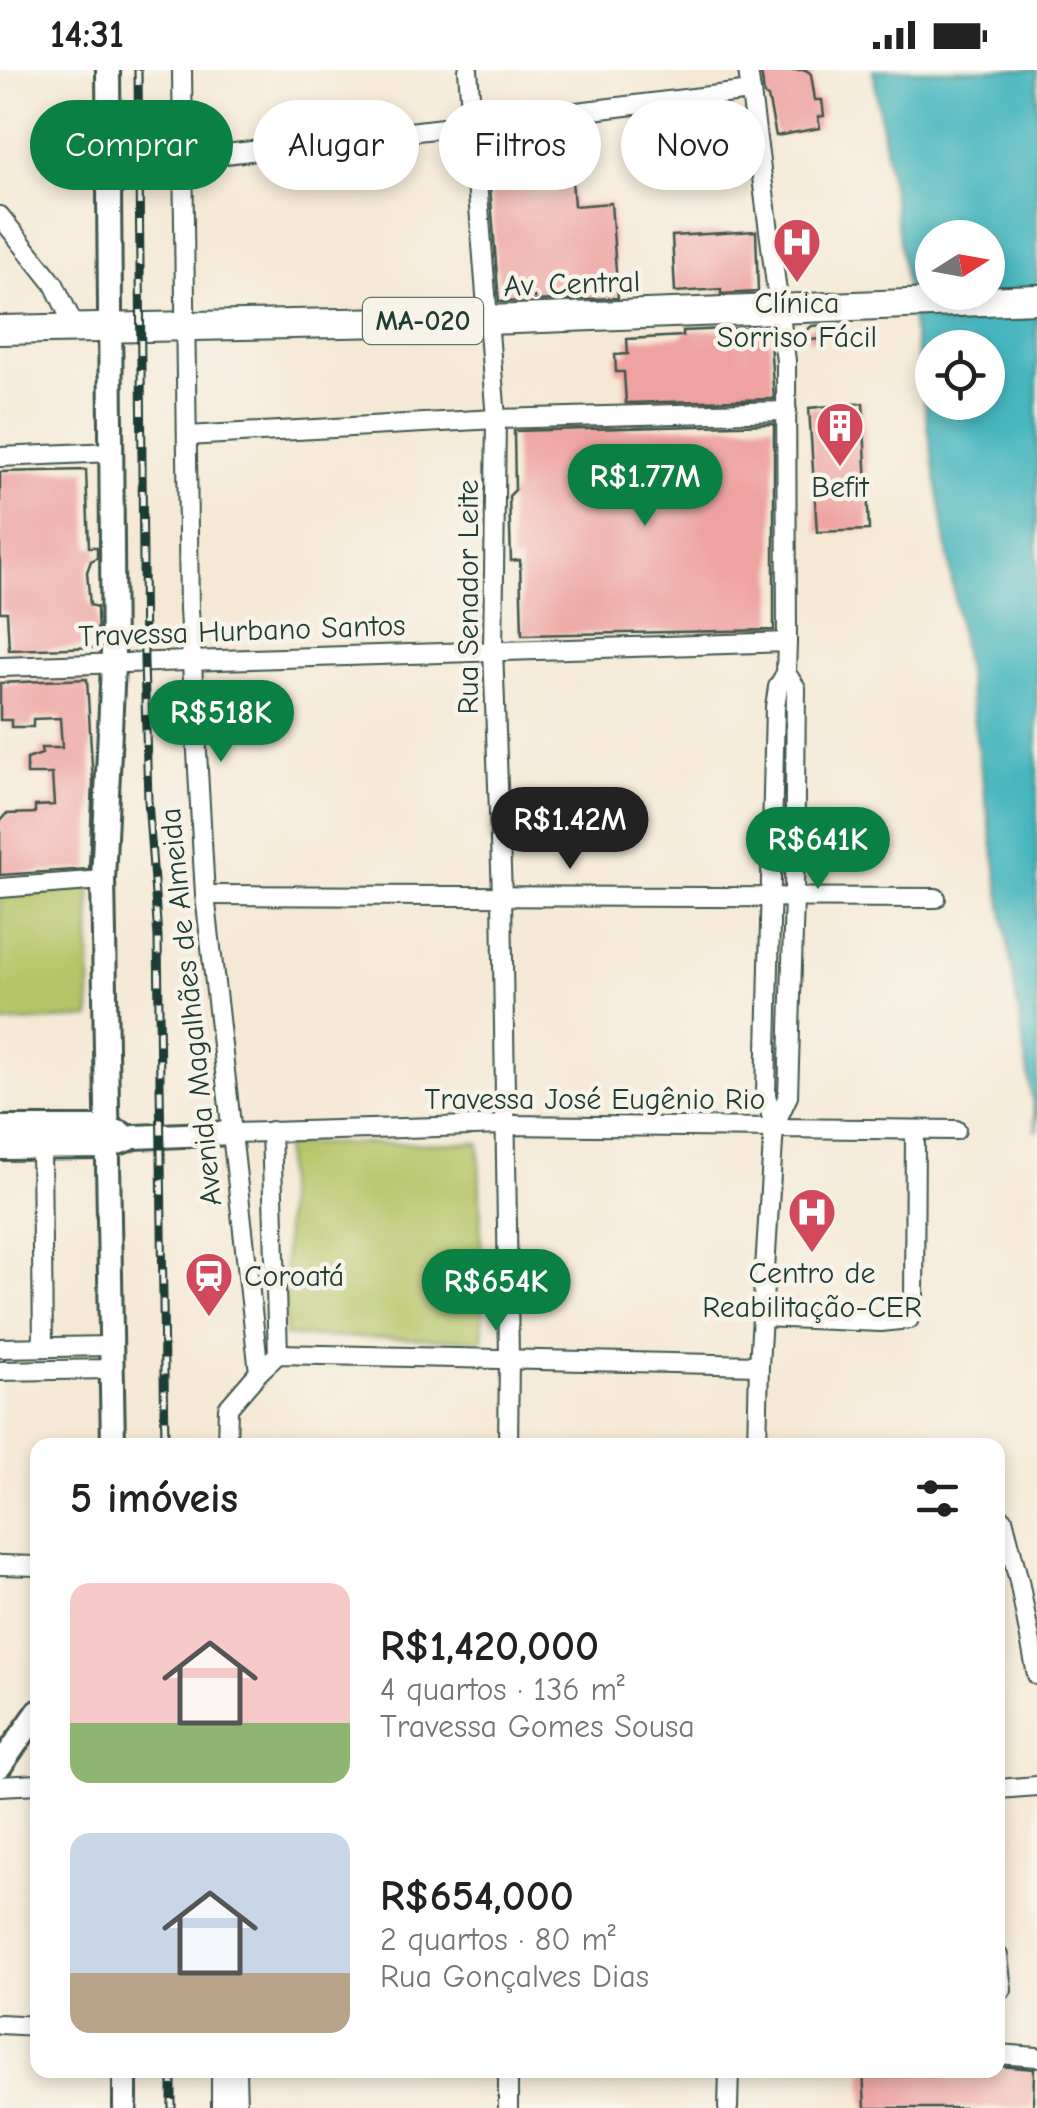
<!DOCTYPE html>
<html lang="pt">
<head>
<meta charset="utf-8">
<style>
  body { margin:0; font-family:"Comic Neue",sans-serif; background:#f2f2f2; color:#222; height:100vh; display:flex; flex-direction:column; font-size:38px; white-space:nowrap }
  * { box-sizing:border-box; margin:0 }
  p { font-size:32px; color:#767676 }
  .icon { flex:none; width:55px; height:55px; fill:none; stroke:currentColor; stroke-width:2; stroke-linecap:round; stroke-linejoin:round }
  .map { position:relative; flex:1; overflow:hidden }
  .details { position:absolute; left:30px; top:1368px; width:975px; height:640px; display:flex; flex-direction:column; background:#fff; border-radius:20px; box-shadow:0 5px 15px #0003 }
  .details>* { flex:none }
  .hud { position:absolute; left:30px; top:30px; width:978px; height:90px; display:flex; gap:20px }
  .needle { width:65px; rotate:79deg }
  .fabs { position:absolute; left:915px; top:150px; display:grid; gap:20px }
  .fabs a { display:grid; place-items:center; width:90px; height:90px; border-radius:50%; background:#fff; box-shadow:0 5px 15px #0003; font-size:50px }
  .price { position:absolute; translate:-50% -85px; padding:0 22px; border-radius:35px; background:#0b8043; color:#fff; font-size:32px; line-height:65px; filter:drop-shadow(0 2px 5px #0008) }
  .price::after { content:''; position:absolute; left:50%; top:60px; width:30px; height:22px; margin-left:-15px; background:inherit; clip-path:polygon(0 0,100% 0,50% 100%) }
  .price.current { background:#222; color:#fff }
  ul { padding:0; list-style:none }
  li { display:flex; align-items:center; gap:30px; height:250px; padding:0 40px }
  li span { display:grid; place-items:center; flex:none; width:280px; height:200px; border-radius:20px; color:#555 }
  li>.icon { margin-inline-start:auto }
  span .icon { width:120px; height:120px; fill:#fffc; stroke-width:1 }
  li b { font-size:42px }
  h2 { display:flex; justify-content:space-between; align-items:center; height:120px; padding:0 40px; font-size:42px }
  .tag { padding:0 35px; border-radius:45px; background:#fff; box-shadow:0 5px 15px #0003; font-size:35px; line-height:90px }
  .tag.current { background:#0b8043; color:#fff }
  .status { display:flex; justify-content:space-between; align-items:center; height:70px; padding:0 50px; background:#fff; direction:ltr }
  .status svg { height:28px; fill:currentColor }
  .map>svg:first-child { display:block }
</style>
</head>
<body>
<div class="status"><b>14:31</b><svg viewBox="0 0 49 12"><path d="M0 12V9h3v3zM5 12V6h3v6zM10 12V3h3v9zM15 12V0h3v12zM26 1h20v11H26zM47 4h2v5h-2z"/></svg></div>
<div class="map">
<svg width="1037" height="2038" viewBox="0 0 1037 2038">
  <rect width="100%" height="100%" fill="#f7f3e8"/>
  <filter id="ink" filterUnits="userSpaceOnUse"><feTurbulence type="fractalNoise" baseFrequency=".01" numOctaves="2"/><feDisplacementMap in="SourceGraphic" scale="20" xChannelSelector="R" yChannelSelector="G"/><feConvolveMatrix kernelMatrix="1 2 1 2 8 2 1 2 1" color-interpolation-filters="sRGB"/></filter>
  <filter id="wash" filterUnits="userSpaceOnUse"><feTurbulence type="fractalNoise" baseFrequency=".0048" numOctaves="4" result="noise"/><feDisplacementMap in="SourceGraphic" scale="40" xChannelSelector="R" yChannelSelector="G"/><feGaussianBlur stdDeviation="2.25" result="paint"/><feColorMatrix in="noise" values="0 0 0 0 0 0 0 0 0 0 0 0 0 0 0 0 0 1.4 0 .05"/><feComposite in="paint" operator="in"/></filter>
  <g filter="url(#wash)">
    <rect width="100%" height="100%" fill="#f5e9d5"/>
    <g fill="#b6c567" stroke="#6a814e" stroke-width="2.5">
      <polygon points="90,818 90,948 0,953 0,828"/>
      <polygon points="479,1073 483,1270 285,1266 285,1074"/>
    </g>
    <path fill="#47b6be" stroke="#337a79" stroke-width="2.5" fill-rule="evenodd" d="M873,0H1037V1062ZM932,168H988V222H932ZM932,278H988V332H932Z"/>
    <g id="blocks">
      <g fill="#eea3a0">
        <polygon points="761,0 806,0 811,4 815,30 822,30 824,46 818,47 820,58 776,66 768,27 764,25"/>
        <polygon points="568,56 574,136 611,133 618,228 499,232 486,65"/>
        <polygon points="756,161 758,222 721,224 721,219 675,222 672,166"/>
        <polygon points="823,255 824,269 808,270 807,260 812,256"/>
        <polygon points="769,257 774,329 626,333 624,302 616,302 615,285 628,284 627,269 683,266 683,261"/>
        <polygon points="863,333 869,460 817,462 809,338"/>
        <polygon points="774,354 774,560 522,565 520,490 511,491 509,426 515,420 514,361"/>
        <polygon points="86,400 89,477 97,477 97,488 91,491 87,502 90,535 97,537 98,577 9,580 7,542 0,542 0,402"/>
        <polygon points="87,609 93,713 89,799 0,805 0,751 6,744 35,743 35,736 54,735 52,704 27,704 27,689 42,684 41,678 62,678 60,648 33,649 33,657 11,657 11,650 0,650 0,613"/>
        <polygon points="998,1996 1034,1999 1033,2038 865,2038 863,2000 998,2000"/>
      </g>
    </g>
  </g>
  <g filter="url(#ink)">
    <use href="#blocks" fill-opacity="0" stroke="#3f574c" stroke-width="2.5"/>
    <g fill="none" stroke-linecap="round" stroke-linejoin="round">
      <g stroke="#3f574c" stroke-width="22">
        <g id="minor">
          <polyline points="182,0 189,539 205,825 259,1302 228,1338 227,1375"/>
          <polyline points="468,0 496,349 493,579 502,825 509,1288 508,1375"/>
          <polyline points="748,0 786,291 787,572 786,603 778,617 775,637 766,1025 774,1056 759,1295 757,1375"/>
          <polyline points="109,98 751,21"/>
          <polyline points="0,146 54,214 75,258"/>
          <polyline points="187,366 496,349 787,341"/>
          <polyline points="0,387 112,382"/>
          <polyline points="0,597 787,572"/>
          <polyline points="0,818 103,810"/>
          <polyline points="205,825 936,828"/>
          <polyline points="774,1056 788,1026 794,828 796,618 786,603"/>
          <polyline points="271,1061 278,1284"/>
          <polyline points="234,1063 505,1055 956,1060"/>
          <polyline points="41,1078 43,1277"/>
          <polyline points="762,1247 881,1252 909,1249 914,1232 915,1060"/>
          <polyline points="0,1278 109,1276"/>
          <polyline points="0,1301 110,1299"/>
          <polyline points="259,1302 278,1284 759,1295"/>
          <polyline points="1003,1449 1019,1511 1037,1605"/>
          <polyline points="0,1495 38,1496"/>
          <polyline points="0,1716 38,1714"/>
          <polyline points="998,1719 1037,1716"/>
          <polyline points="998,1886 1002,1919"/>
          <polyline points="0,1954 38,1956"/>
          <polyline points="998,1984 1037,1987"/>
          <polyline points="221,2000 221,2038"/>
          <polyline points="236,2000 237,2038"/>
          <polyline points="508,2000 508,2038"/>
          <polyline points="728,2038 729,2000"/>
        </g>
      </g>
      <g stroke="#3f574c" stroke-width="28">
        <g id="tertiary">
          <polyline points="108,0 113,595 103,810 113,1375"/>
          <polyline points="0,1058 107,1058 121,1063"/>
          <polyline points="0,1078 107,1077 134,1067 234,1063"/>
          <polyline points="0,1696 38,1642"/>
          <polyline points="125,2000 125,2038"/>
        </g>
      </g>
      <g stroke="#3f574c" stroke-width="32">
        <polyline id="primary" points="0,260 488,250 1037,229"/>
      </g>
      <use href="#minor" stroke="#fff" stroke-width="18"/>
      <use href="#tertiary" stroke="#fff" stroke-width="22"/>
      <use href="#primary" stroke="#fff" stroke-width="28"/>
      <g stroke="#1f3d34" stroke-width="9">
        <g id="rail">
          <polyline points="138,0 144,591 148,730 158,867 165,1375"/>
          <polyline points="172,2000 172,2038"/>
        </g>
      </g>
      <use href="#rail" stroke="#f7f3e8" stroke-width="5" stroke-dasharray="15" stroke-linecap="butt"/>
    </g>
  </g>
  <defs>
    <g id="hospital-pin" transform="scale(2.5)"><path d="M0 17L-7.5 6A9.5 9.5 0 1 1 7.5 6Z" fill="#d1495b" stroke="#f7f3e8"/><path d="M-5-5h3v3.5h4V-5h3V5h-3V1.5h-4V5h-3Z" fill="#fff"/></g>
    <g id="building-pin" transform="scale(2.5)"><path d="M0 17L-7.5 6A9.5 9.5 0 1 1 7.5 6Z" fill="#d1495b" stroke="#f7f3e8"/><path d="M-4-6H4V6H1V3H-1V6H-4ZM-2.5-4.3h1.7v1.8h-1.7ZM.8-4.3h1.7v1.8H.8ZM-2.5-1h1.7V.8h-1.7ZM.8-1h1.7V.8H.8Z" fill="#fff"/></g>
    <g id="station-pin" transform="scale(2.5)"><path d="M0 17L-7.5 6A9.5 9.5 0 1 1 7.5 6Z" fill="#d1495b" stroke="#f7f3e8"/><path d="M-3-6H3Q5-6 5-4V2Q5 4 3 4L4.5 6H3L1.5 4h-3L-3 6H-4.5L-3 4Q-5 4-5 2V-4Q-5-6-3-6ZM-3.5-4v3h7v-3ZM-3.5 1v1.5H-2V1ZM2 1v1.5H3.5V1Z" fill="#fff"/></g>
  </defs>
  <g fill-rule="evenodd">
    <use href="#hospital-pin" x="797" y="172"/>
    <use href="#building-pin" x="840" y="356"/>
    <use href="#hospital-pin" x="812" y="1142"/>
    <use href="#station-pin" x="209" y="1206"/>
  </g>
  <g text-anchor="middle" dominant-baseline="central" stroke-width="9" stroke-linejoin="round" paint-order="stroke">
    <rect fill="#f7f3e8" stroke="#60746a" stroke-width="2.5" x="363" y="228" width="120" height="46" rx="8"/>
    <g font-size="28" font-weight="bold" fill="#1f3d34">
      <text x="423" y="251">MA-020</text>
    </g>
    <g font-size="30" fill="#1f3d34" stroke="#f7f3e8">
      <text transform="translate(572 214) rotate(-2)">Av. Central</text>
      <text transform="translate(468 527) rotate(-90)">Rua Senador Leite</text>
      <text transform="translate(242 561) rotate(-2)">Travessa Hurbano Santos</text>
      <text transform="translate(191 937) rotate(-96)">Avenida Magalhães de Almeida</text>
      <text x="595" y="1029">Travessa José Eugênio Rio</text>
    </g>
    <g font-size="30" fill="#1f3d34" stroke="#f7f3e8">
      <text x="797" y="233">Clínica<tspan x="797" dy="34">Sorriso Fácil</tspan></text>
      <text x="840" y="417">Befit</text>
      <text x="812" y="1203">Centro de<tspan x="812" dy="34">Reabilitação-CER</tspan></text>
      <text x="244" y="1206" text-anchor="start">Coroatá</text>
    </g>
  </g>
</svg>
<div class="fabs">
<a><svg class="needle" viewBox="-14 -14 28 28"><path d="M0-13l5 13h-10z" fill="#e53935"/><path d="M0 13l5-13h-10z" fill="#767676"/></svg></a>
<a><svg class="icon" aria-label="locate" viewBox="0 0 24 24"><circle cx="12" cy="12" r="6"/><path d="M12 2v4M12 18v4M2 12h4M18 12h4"/></svg></a>
</div>
<b class="price" style="left:645px;top:459px">R$1.77M</b>
<b class="price" style="left:221px;top:695px">R$518K</b>
<b class="price current" style="left:570px;top:802px">R$1.42M</b>
<b class="price" style="left:818px;top:822px">R$641K</b>
<b class="price" style="left:496px;top:1264px">R$654K</b>
<div class="hud">
<a class="tag current">Comprar</a>
<a class="tag">Alugar</a>
<a class="tag">Filtros</a>
<a class="tag">Novo</a>
</div>
<section class="details">
<h2>5 imóveis<svg class="icon" aria-label="filters" viewBox="0 0 24 24"><path d="M4 7h16M4 17h16"/><circle cx="9" cy="7" r="2"/><circle cx="15" cy="17" r="2"/></svg></h2>
<ul>
<li><span style="background:linear-gradient(#f6c9c9 70%,#8fb573 0)"><svg class="icon" aria-label="home" viewBox="0 0 24 24"><path d="M3 11l9-7 9 7M6 9v11h12V9"/></svg></span><div><b>R$1,420,000</b><p>4 quartos · 136 m²</p><p>Travessa Gomes Sousa</p></div></li>
<li><span style="background:linear-gradient(#c9d6e8 70%,#b9a48a 0)"><svg class="icon" aria-label="home" viewBox="0 0 24 24"><path d="M3 11l9-7 9 7M6 9v11h12V9"/></svg></span><div><b>R$654,000</b><p>2 quartos · 80 m²</p><p>Rua Gonçalves Dias</p></div></li>
</ul>
</section>
</div>
</body>
</html>
